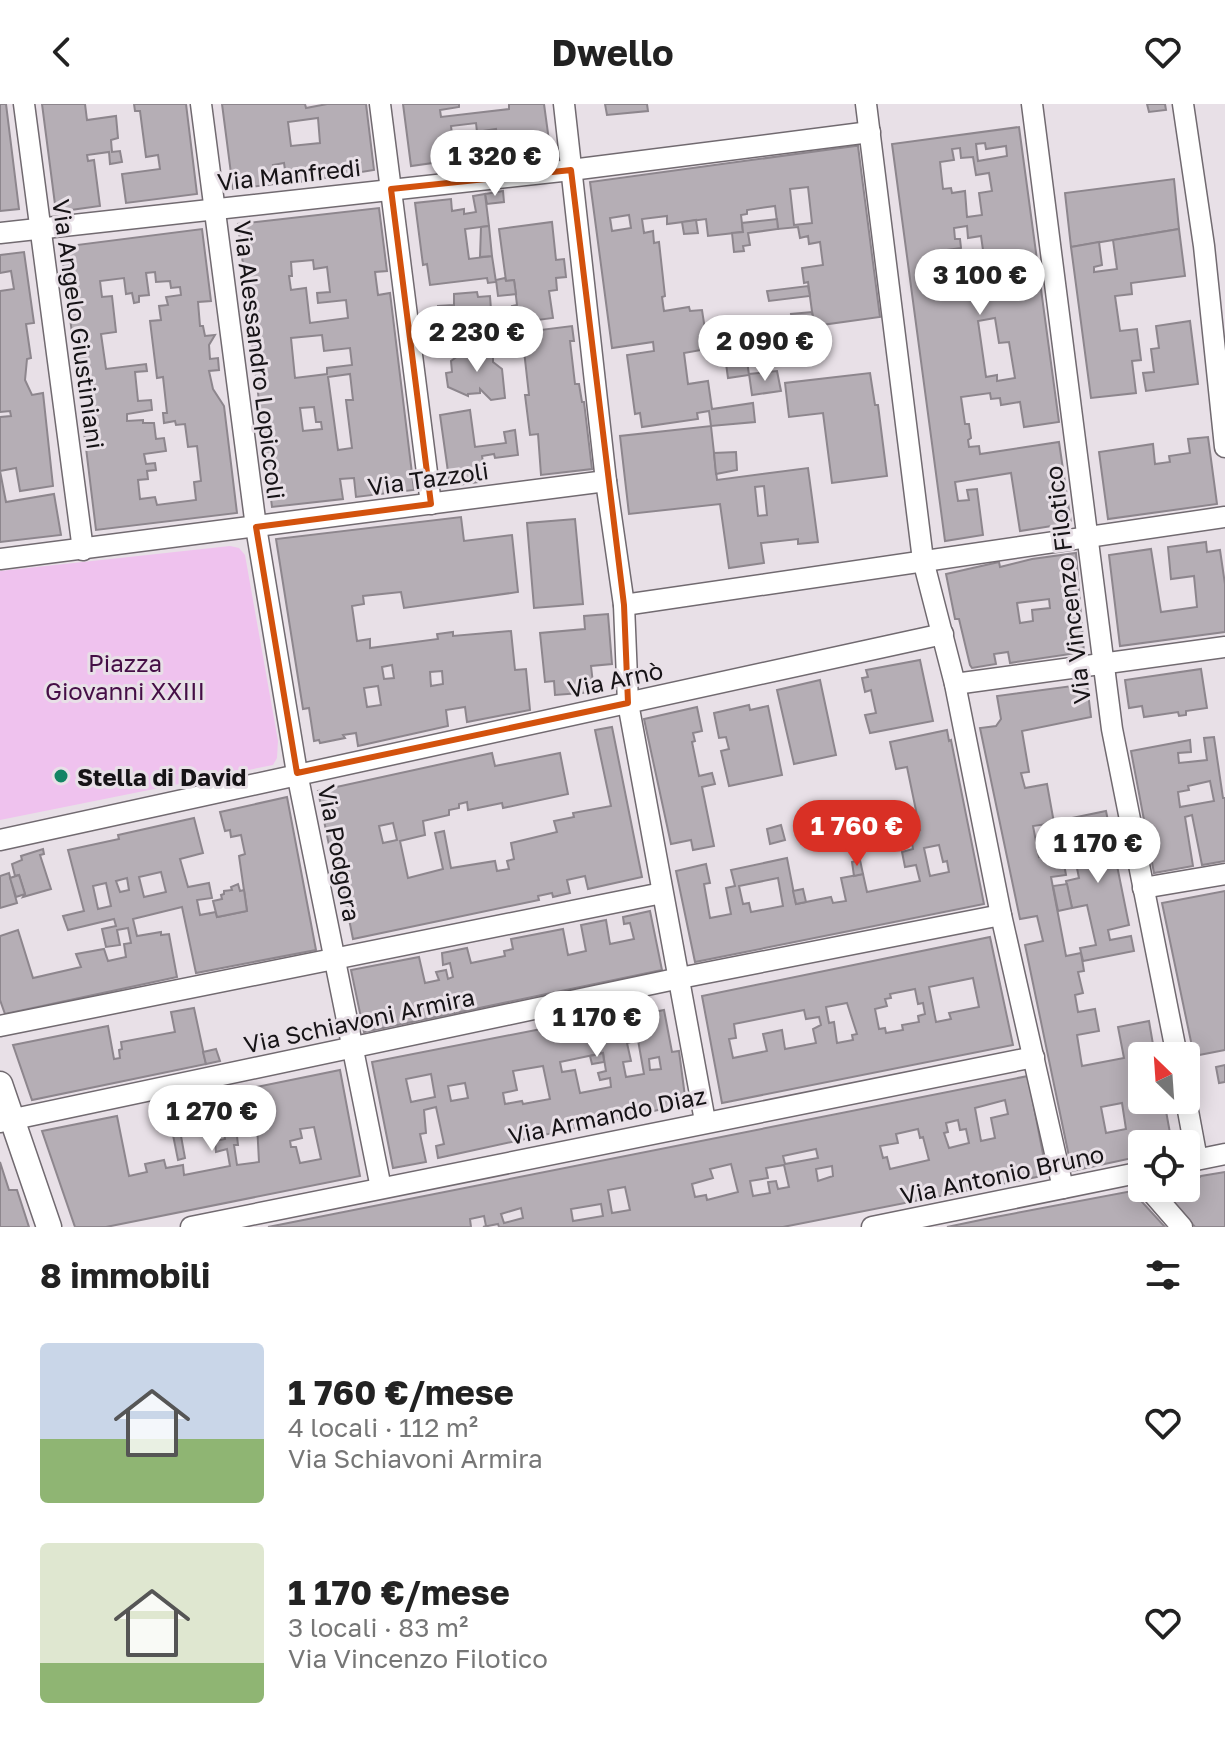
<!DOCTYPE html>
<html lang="it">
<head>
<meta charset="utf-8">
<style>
  body { margin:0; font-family:"Golos Text",sans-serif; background:#f6f6f6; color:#222; height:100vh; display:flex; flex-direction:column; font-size:30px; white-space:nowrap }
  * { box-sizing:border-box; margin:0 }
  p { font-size:26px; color:#767676 }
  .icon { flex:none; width:44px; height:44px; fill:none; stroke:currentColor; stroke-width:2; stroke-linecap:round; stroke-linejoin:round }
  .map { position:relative; height:1123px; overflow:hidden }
  .details { display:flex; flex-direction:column; background:#fff; flex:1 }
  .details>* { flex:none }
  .needle { width:52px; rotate:335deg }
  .fabs { position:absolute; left:1128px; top:938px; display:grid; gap:16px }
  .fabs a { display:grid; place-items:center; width:72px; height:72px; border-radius:8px; background:#fff; box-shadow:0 4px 20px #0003; font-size:40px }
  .price { position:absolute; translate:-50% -68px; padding:0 18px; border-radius:28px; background:#fff; color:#222; font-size:26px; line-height:52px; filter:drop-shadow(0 2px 4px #0008) }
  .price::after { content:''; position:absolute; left:50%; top:48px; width:24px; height:18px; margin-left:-12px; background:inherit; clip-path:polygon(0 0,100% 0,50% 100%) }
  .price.selected { background:#d93025; color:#fff }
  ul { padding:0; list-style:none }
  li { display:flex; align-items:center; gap:24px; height:200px; padding:0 40px }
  li span { display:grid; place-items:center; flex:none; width:224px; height:160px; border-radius:8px; color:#555 }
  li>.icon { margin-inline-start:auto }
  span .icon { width:96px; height:96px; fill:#fffc; stroke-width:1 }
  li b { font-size:34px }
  h2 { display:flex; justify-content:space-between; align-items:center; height:96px; padding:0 40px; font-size:34px }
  header { display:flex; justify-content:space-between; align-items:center; height:104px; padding:0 40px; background:#fff; font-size:36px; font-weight:700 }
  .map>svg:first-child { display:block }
</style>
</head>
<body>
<header><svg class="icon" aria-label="back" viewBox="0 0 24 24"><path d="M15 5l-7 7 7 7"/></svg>Dwello<svg class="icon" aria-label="heart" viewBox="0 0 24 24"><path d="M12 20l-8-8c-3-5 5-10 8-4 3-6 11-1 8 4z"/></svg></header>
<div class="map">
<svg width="1225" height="1123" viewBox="0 0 1225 1123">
  <rect width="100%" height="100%" fill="#e8e0e7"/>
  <polygon fill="#efc2ee" points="230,442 239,444 245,451 278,637 277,654 273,661 0,716 0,467"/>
  <g fill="#b5aeb5" stroke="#8d868d" stroke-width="2" fill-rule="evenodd">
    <polygon points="0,0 6,0 19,105 0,107"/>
    <polygon points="42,0 85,0 87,16 116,12 118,34 111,36 112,48 120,47 122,58 110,60 109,48 87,51 88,57 94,56 100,102 56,108"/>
    <polygon points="134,0 186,0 197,90 126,99 122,70 160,65 158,51 146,53 140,7 135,7"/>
    <path d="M222,0H305L306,4L327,0H366L374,66L287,80L284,59L273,61L276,80L233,85ZM318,14L320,39L291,42L288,18Z"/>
    <polygon points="403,0 459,0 459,3 440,6 441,13 509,5 509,0 544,0 550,44 516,48 514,38 498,40 496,25 477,28 476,19 451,22 453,38 466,37 469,54 411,62"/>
    <polygon points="605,0 647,0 648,7 607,11"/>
    <polygon points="1147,0 1165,0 1166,6 1149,8"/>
    <path d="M1019,23L1059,318L1024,323L1020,298L1001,301L1000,294L991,295L990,289L961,293L965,320H969L971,334L968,336L969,343L979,342L980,350L1059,338L1071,419L1020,427L1011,369L955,378L958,397L969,396L967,386L977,385L983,431L945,437L892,40ZM985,39L986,45L1006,42L1007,52L978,57L976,40ZM960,44L961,54L973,53L976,71L989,69L992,87L979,89L982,111L967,113L965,87L952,89L951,84L943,85L940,58L954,56L952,45ZM967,122L968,134L981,132L985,160L942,166L939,147L961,144L960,135H955L954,124ZM1009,178L1011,188L976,197L975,189L997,185L996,180ZM995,214L999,239L1009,238L1015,274L997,277V271L986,273L978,217Z"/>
    <polygon points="491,35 493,51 479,53 477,37"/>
    <path d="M855,42H858L880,213L814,222L808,178L804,179L802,164L823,161L820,138L809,140L808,132L800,134L798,123L778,125L775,102L747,106V110L741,111L743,128L708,132L706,115L667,120V112L642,115L644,129L653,127L654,139L659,138L665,192L662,193L664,207L689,203L690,207L702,206L706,232L699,233L701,246L684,249L688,280L708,277L712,305L753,299L755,318L711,322L709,307L697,309L698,315L642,323L640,309L635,310L627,251L654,247L653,238L612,244L590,78ZM808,83L812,119L794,121L790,85ZM629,111L631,124L612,127L610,114Z"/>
    <polygon points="1174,75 1179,125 1071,143 1065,89"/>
    <polygon points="503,87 504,98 487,100 485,90"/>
    <polygon points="485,90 489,122 465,125 469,155 492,152 496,178 488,179 487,174 430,181 427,160 423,161 415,99 451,95 452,107 464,105 464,110 476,108 473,92"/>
    <path d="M379,104L387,167L375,168L378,191L390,189L414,386L356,393L354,374L340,375L343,395L272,403L250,224V211L254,204L252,192L247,193L238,120ZM313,156L314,165L327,163L330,188L317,189L318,199L346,196L348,214L310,219L306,184L291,186L289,172H292L291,158ZM322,231L324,247L350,244L352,261L327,264V270L295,274L291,234ZM350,270L353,296H346L352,344L338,346L328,273ZM314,303L316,318H321L322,325L303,327L300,304Z"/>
    <polygon points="777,115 778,125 748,129 750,141 743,142 744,147 734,148 732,129 743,128 742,119"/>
    <polygon points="696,116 698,129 684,130 682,118"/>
    <polygon points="552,118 556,156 564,155 566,173 556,174 557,186 549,187 553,214 515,219 512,202 517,201 514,176 506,177 499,125"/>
    <polygon points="489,122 492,152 480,153 481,123"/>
    <path d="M202,125L211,197L198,198L200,222H203L205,232L215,231L209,241L210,255L218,254L219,266L209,267L213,285L224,302L237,409L96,426L81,303L92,302L89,279L86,268L77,269L61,143ZM155,168L156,178L170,177L171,184L180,183L181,191L166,193L168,201L159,202L161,216L150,217L157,274L163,273L167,309H163L164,319L175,317L176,321L185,320L188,343L197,342L201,377L194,378L196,396L157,401L155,393L140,395L138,376L148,375L147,367L156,366L155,359L146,360L144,350L166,347L164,334L156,335L154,319H143V316L127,317V310L152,306L151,296L138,297L135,268L147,267L146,260L106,265L101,230L116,228L112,192L102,193L100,177L124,174L126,190L132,189L134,199L139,198V192L149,191L146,169Z"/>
    <polygon points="1179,125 1185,172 1131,179 1132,190 1115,192 1120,227 1137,225 1141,256 1132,257 1136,289 1091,294 1071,143 1099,138 1102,161 1094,163 1094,168 1117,165 1113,136"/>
    <polygon points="24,148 34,219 26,220 31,254 27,255 25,276 32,291 43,289 53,382 20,387 16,364 0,367 6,398 54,390 61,431 0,438 0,313 11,312 10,307 0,308 0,187 14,185 11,167 0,169 0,151"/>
    <polygon points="505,174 506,177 514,176 516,190 498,192 496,176"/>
    <polygon points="808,182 810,192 769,197 767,187"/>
    <polygon points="477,188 478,193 490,192 493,232 440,237 438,202 454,201 454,190"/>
    <polygon points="812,208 814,222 793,225 791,210"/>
    <polygon points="1190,217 1198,280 1146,287 1143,269 1154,268 1151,245 1159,244 1156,222"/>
    <polygon points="572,222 574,237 570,237 575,280 579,280 582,298 584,298 592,365 541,371 538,330 530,331 525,291 529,291 523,238 518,238 516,229"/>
    <polygon points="493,242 493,258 502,265 505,294 491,296 480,285 480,289 468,290 468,292 448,283 446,269 452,268 451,257 462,249 476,248 478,243"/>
    <polygon points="745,242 749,271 728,274 724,245"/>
    <polygon points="777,267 781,287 752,291 749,270"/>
    <polygon points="870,269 875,301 878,301 887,372 832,379 823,309 789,313 785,279"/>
    <polygon points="470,306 475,343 506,339 504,328 515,326 518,351 495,354 494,350 482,352 486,377 450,382 440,311"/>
    <path d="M711,322L717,376L808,364L818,438L798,440V435L761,439L764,459L729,464L720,400L629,410L620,332ZM764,382L767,411L758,412L755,383Z"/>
    <polygon points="1208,333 1217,400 1108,415 1099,348 1153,340 1155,360 1170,358 1169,352 1190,349 1188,335"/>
    <polygon points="736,348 737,366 716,370 714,349"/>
    <path d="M461,413L464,437L512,431L518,488L404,504L401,488L363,492L364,500L352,502L357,537L370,535V544L438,535L437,530L453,528V532L511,527L515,566L526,565L530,606L467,618L465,603L446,606L448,622L358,642L356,629L343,631L345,634L320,639L319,636L314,637L309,604L303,605L276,435ZM392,561L394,574L384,575L382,563ZM442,567L443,580L431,582L430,568ZM378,582L381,601L367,603L364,584Z"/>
    <polygon points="575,415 583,500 534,504 527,419"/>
    <polygon points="1206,438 1207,448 1220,446 1225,480 1225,528 1120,542 1109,451 1151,445 1161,508 1197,503 1194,472 1171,475 1168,443"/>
    <path d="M1076,449L1084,548L1010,559L1008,548L994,550L996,560L972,564L970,561L959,515H955L946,470L999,458L1000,463L1032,455ZM1049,495L1050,504L1032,506L1033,517L1020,519L1017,499Z"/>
    <polygon points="608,510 612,560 591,562 594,588 555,591 554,577 545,578 540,529 585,525 584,512"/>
    <polygon points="920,556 933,617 870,629 865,611 876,609 871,586 865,588 862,574 868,573 866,566"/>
    <polygon points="1201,565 1207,604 1186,607 1186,611 1179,612 1178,608 1144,613 1142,602 1129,604 1125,576"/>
    <polygon points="820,576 836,651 794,660 777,586"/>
    <path d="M1087,580L1091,613L1022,627L1029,668L1021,669L1025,684L1047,680L1054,719L1033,722L1039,753L1062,749L1066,771L1051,773L1066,852L1081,849L1084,867L1078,868L1083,889L1075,891L1078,908L1095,905L1099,927L1077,931L1082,962L1124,954L1118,923L1149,917L1155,952H1142V996H1164L1172,1040H1142V1052L1072,1067L1025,841L1043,837L1037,812L1020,815L980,624L996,622L1001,615L997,592ZM1122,999L1126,1025L1106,1029L1101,1003Z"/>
    <polygon points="749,601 750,606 768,602 782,671 729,682 721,647 729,645 726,633 719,634 714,609"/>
    <polygon points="697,603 702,627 693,629 695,637 692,638 699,672 712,669 715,680 702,683 714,742 693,746 691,736 671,740 644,615"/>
    <path d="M612,623L642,773L588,785L585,772L567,776L570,789L553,793L552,789L538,792L539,796L353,835L336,750L331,751L318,687L492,649L495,662L560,649L568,690L503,704L502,699L468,706L467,698L459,700V704L449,706V711L423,717L425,731L400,737L408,774L443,765L435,729L444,727L451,764L495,757L497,767L509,765L507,757L514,755L511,739L557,728L554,717L574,713L573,709L611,702L595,626ZM393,719L397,736L383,739L379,722Z"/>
    <path d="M947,626L949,637L951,636L984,800L695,858L676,767L706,760L710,779L704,780L710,814L731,810L726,784L735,782L731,766L787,754L796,800L831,793L833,799L846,797L841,774L863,770L867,788L920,777L916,761L905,763L902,748L913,745L910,728L920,726L907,663L896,665L890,638ZM939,741L943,758L947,757L949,768L930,772L924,744ZM778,774L783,802L751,808L749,799L743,800L739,782Z"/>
    <path d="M1214,633L1223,694H1225V757L1202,761L1192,711L1185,713L1193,762L1154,769L1131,647L1190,636L1191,648L1178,649L1179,659L1207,656L1204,634ZM1210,677L1214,697L1180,703L1178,688L1189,686L1188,682Z"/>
    <path d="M287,693L316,846L196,869L182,803L133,815L137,832L161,828V831L169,830L177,873L5,910L0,896V832L18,826L33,874L81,863L76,850L104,845L108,857L126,853L124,840L131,839L128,824L117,826L120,841L106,843L102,825L116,822L114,815L68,826L63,812L84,807L68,746L119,735L118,731L194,714L203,749L180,755L188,783L209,779L212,794L197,796L200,811L216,808L217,813L247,807L239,752L245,750L241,731L231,733L230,726L225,727L220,708ZM161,768L166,788L144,793L139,773ZM127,774L129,786L120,788L116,777ZM106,779L111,802L98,805L93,782Z"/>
    <polygon points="1106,707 1129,821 1108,826 1110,836 1131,832 1134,847 1083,857 1080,844 1096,841 1087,801 1072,804 1066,777 1079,774 1067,715"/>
    <polygon points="781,721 785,736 770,740 767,725"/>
    <polygon points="43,745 44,750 40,751 51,785 23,793 25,790 19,771 15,772 12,760 22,756 21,752"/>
    <polygon points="860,756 863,770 854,772 852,758"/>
    <polygon points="9,769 17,799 0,804 0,772"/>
    <polygon points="19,771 25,790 16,793 10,774"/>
    <polygon points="238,780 240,787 244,786 247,807 217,813 213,797 222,795 221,791 224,790 224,787 232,786 231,783"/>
    <polygon points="1067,780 1072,804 1058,807 1053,782"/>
    <polygon points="803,785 806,798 796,800 793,787"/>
    <polygon points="1225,787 1225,946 1194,952 1162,799"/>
    <polygon points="650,807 662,866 364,928 351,866 419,853 425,879 439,876 436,868 446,866 448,875 453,873 450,859 443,861 442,849 467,844 471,859 505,852 504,847 513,845 511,835 563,825 568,851 586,847 581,821 606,816 610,840 634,835 630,819 624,820 623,813"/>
    <path d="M990,833L1013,941L722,999L702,892ZM973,874L979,903L949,909L951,915L936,918L929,883ZM915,885L918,900L923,899L925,910L918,912L919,918L902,921L903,926L886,929L885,924L879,925L875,905L887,902L885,895L891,894L890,890ZM847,899L857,930L852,931L853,936L837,939L834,918L829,919L826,903ZM804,906L806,915L819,913L821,921L813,925L816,939L785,945L782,926L763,930L767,947L733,954L729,935L736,934L734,920Z"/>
    <polygon points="194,904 206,960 32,996 13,941 108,922 114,955 120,954 119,946 122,945 121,938 175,928 171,908"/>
    <path d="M664,906L672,948L679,947L686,1000L438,1054L436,1042L444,1040L436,1003L424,1006L426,1029L420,1030L426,1058L393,1064L372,958L633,907L634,912ZM638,936L644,970L626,973L623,958L631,957L627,939ZM603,949L606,967L598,969L600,976L610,974L611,983L580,989L575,966L562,968L560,958ZM659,953L661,965L650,966L649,955ZM543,962L550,995L523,1000L522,997L505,1000L503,989L517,986L513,967ZM431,970L435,993L411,998L406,975ZM465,979L468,994L451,997L448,982Z"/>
    <polygon points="216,945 220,957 206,960 203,948"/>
    <polygon points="603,949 604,958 592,960 590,952"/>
    <polygon points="1225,961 1225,978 1219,979 1216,963"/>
    <path d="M340,966L360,1072L106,1123H75L42,1027L117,1012L129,1072L147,1068L145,1060L164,1056L166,1064L183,1061L184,1071L230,1062L227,1045L216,1048L215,1037L225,1035L223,1023L181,1032L185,1054L178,1056L167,1001ZM257,1020L259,1058L237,1061L234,1041H238L236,1023ZM314,1023L321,1055L300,1059L296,1043H291L290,1037L302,1034L300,1025Z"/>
    <path d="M1028,972L1047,1071L783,1123H499L498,1120L483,1123L486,1122L484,1112L470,1115L471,1123H268ZM1005,996L1008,1010L991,1014L995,1034L981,1037L975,1004ZM958,1016L960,1026L966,1025L969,1039L949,1044L944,1029L948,1028L946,1019ZM918,1025L920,1034L923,1033L929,1056L890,1065L887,1053L883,1054L880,1042L898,1039L896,1030ZM816,1045L818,1054L785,1060L783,1052ZM731,1060L738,1088L707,1096L706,1091L695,1093L692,1080L713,1074L710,1065ZM784,1061L789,1083L778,1085L776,1077L768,1078L770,1089L753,1092L750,1077L768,1074L766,1064ZM832,1062L833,1072L818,1077L816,1065ZM625,1083L630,1106L612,1109L608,1086ZM601,1100L603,1112L573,1117L571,1105ZM521,1104L523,1114L504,1119L501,1110Z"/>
    <polygon points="0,1058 9,1086 17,1086 29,1123 0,1123"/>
    <polygon points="1225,1068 1225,1123 1195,1123 1161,1084 1186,1084 1186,1080 1189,1083 1201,1072"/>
    <polygon points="1132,1087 1165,1123 947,1123 990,1114"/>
  </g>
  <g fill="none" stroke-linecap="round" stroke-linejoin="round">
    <g stroke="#716a70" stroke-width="23">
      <g id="minor">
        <polyline points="24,0 83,446"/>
        <polyline points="201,0 256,423 297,669 381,1084"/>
        <polyline points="380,0 431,400"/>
        <polyline points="564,0 606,377 624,501 628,599 705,1017"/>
        <polyline points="866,0 923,456 955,580 1001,811 1063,1084"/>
        <polyline points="1032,0 1112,625 1177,952"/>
        <polyline points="1183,0 1204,142 1225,343"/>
        <polyline points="0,129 571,66 870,28"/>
        <polyline points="0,455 606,377"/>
        <polyline points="624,501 1225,413"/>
        <polyline points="955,580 1225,543"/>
        <polyline points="0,736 943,530"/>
        <polyline points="1143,784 1225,770"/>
        <polyline points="0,922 662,789"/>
        <polyline points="1186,996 1197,1055"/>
        <polyline points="0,1018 680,874 1001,811"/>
        <polyline points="1186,1058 1225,1050"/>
        <polyline points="1148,1084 1182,1123"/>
        <polyline points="191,1123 1034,953"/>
        <polyline points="872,1123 1142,1068"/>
      </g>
    </g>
    <g stroke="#716a70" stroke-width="27">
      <polyline id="tertiary" points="0,980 49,1123"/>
    </g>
    <use href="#minor" stroke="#fff" stroke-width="20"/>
    <use href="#tertiary" stroke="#fff" stroke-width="24"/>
  </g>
  <path fill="none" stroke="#d3520d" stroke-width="6" stroke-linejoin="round" d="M571,66L624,501L628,599L297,669L256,423L431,400L391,85Z"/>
  <circle fill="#138564" stroke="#e8e0e7" stroke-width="3" cx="61" cy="672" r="8"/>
  <g text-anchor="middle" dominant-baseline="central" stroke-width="6" stroke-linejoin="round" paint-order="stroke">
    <g font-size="24" fill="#161316" stroke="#e8e0e7">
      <text transform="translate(289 70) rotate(-6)">Via Manfredi</text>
      <text transform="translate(79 220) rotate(82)">Via Angelo Giustiniani</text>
      <text transform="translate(260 256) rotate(83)">Via Alessandro Lopiccoli</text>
      <text transform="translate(428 374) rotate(-8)">Via Tazzoli</text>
      <text transform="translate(1067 481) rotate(-97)">Via Vincenzo Filotico</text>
      <text transform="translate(615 575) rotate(-12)">Via Arnò</text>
      <text transform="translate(340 749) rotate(79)">Via Podgora</text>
      <text transform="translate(359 916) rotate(-12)">Via Schiavoni Armira</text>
      <text transform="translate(607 1011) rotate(-12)">Via Armando Diaz</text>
      <text transform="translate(1002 1070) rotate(-12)">Via Antonio Bruno</text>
    </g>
    <g font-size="24" fill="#450e46" stroke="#e8e0e7">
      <text x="125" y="558">Piazza<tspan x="125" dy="28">Giovanni XXIII</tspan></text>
    </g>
    <g font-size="24" font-weight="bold" fill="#161316" stroke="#e8e0e7" text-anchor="start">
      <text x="77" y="672">Stella di David</text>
    </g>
  </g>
</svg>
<div class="fabs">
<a><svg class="needle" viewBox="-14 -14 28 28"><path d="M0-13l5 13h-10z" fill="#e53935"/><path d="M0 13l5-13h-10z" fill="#767676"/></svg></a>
<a><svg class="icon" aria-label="locate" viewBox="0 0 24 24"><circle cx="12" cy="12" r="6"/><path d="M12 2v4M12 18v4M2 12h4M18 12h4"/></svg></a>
</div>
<b class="price" style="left:495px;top:94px">1 320 €</b>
<b class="price" style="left:980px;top:213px">3 100 €</b>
<b class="price" style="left:477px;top:270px">2 230 €</b>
<b class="price" style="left:765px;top:279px">2 090 €</b>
<b class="price selected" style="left:857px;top:764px">1 760 €</b>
<b class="price" style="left:1098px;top:781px">1 170 €</b>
<b class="price" style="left:597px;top:955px">1 170 €</b>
<b class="price" style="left:212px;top:1049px">1 270 €</b>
</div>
<section class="details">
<h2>8 immobili<svg class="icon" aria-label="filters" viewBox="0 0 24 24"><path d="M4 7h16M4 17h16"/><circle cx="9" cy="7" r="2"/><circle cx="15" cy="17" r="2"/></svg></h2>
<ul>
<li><span style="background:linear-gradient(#c9d6e8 60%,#8fb573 0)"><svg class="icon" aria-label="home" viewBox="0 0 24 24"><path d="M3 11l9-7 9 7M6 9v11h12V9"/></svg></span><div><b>1 760 €/mese</b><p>4 locali · 112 m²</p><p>Via Schiavoni Armira</p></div><svg class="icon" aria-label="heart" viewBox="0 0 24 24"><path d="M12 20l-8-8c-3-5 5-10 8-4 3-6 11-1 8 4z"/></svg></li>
<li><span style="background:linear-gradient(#dfe7d0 75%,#8fb573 0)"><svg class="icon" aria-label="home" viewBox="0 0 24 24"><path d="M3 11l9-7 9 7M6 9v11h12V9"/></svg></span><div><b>1 170 €/mese</b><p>3 locali · 83 m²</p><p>Via Vincenzo Filotico</p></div><svg class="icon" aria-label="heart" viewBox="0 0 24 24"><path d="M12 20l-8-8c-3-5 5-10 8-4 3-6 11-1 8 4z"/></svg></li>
</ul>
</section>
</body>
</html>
